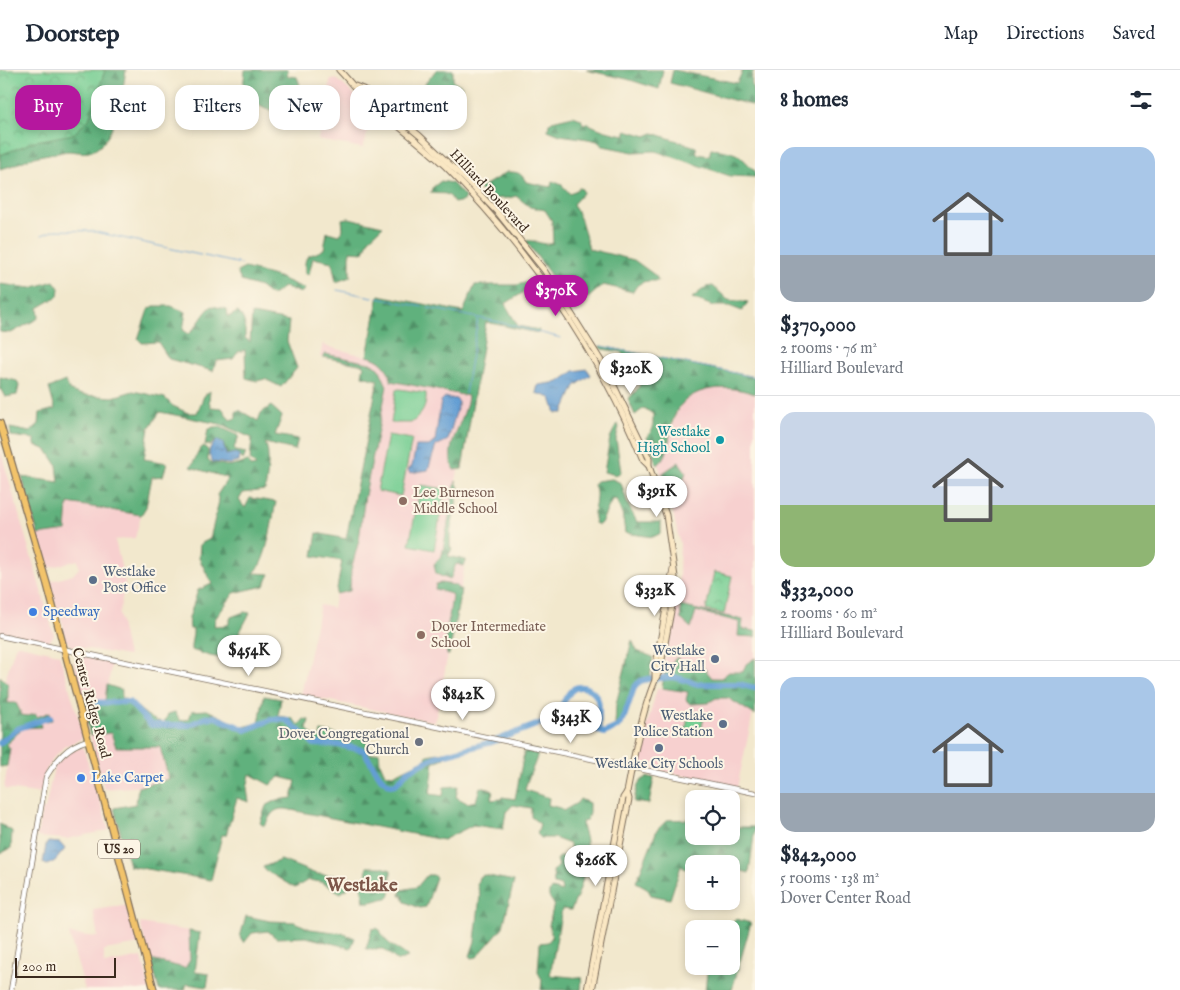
<!DOCTYPE html>
<html lang="en">
<head>
<meta charset="utf-8">
<style>
  body { margin:0; font-family:"IM FELL English",serif; background:#f6f6f7; color:#1f2937; height:100vh; display:flex; flex-direction:column; font-size:19px; white-space:nowrap }
  * { box-sizing:border-box; margin:0 }
  p { font-size:16px; color:#747a83 }
  .icon { flex:none; width:28px; height:28px; fill:none; stroke:currentColor; stroke-width:2; stroke-linecap:round; stroke-linejoin:round }
  .map { position:relative; flex:1; overflow:hidden }
  .sheet { display:flex; flex-direction:column; background:#fff; width:425px }
  .sheet>* { flex:none }
  .guide { position:absolute; left:15px; top:15px; width:475px; height:45px; display:flex; gap:10px }
  .controls { position:absolute; left:685px; top:720px; display:grid; gap:10px }
  .controls a { display:grid; place-items:center; width:55px; height:55px; border-radius:10px; background:#fff; box-shadow:0 2px 8px #0003; font-size:25px }
  .scale { position:absolute; left:15px; bottom:12px; width:101px; box-sizing:border-box; padding-left:5px; border:2px solid #3b2a1e; border-top:0; font-size:14px; line-height:18px; white-space:nowrap; color:#3b2a1e; -webkit-text-stroke:4px #fcf5e5; paint-order:stroke }
  .price { position:absolute; translate:-50% -42px; padding:0 11px; border-radius:18px; background:#fff; color:#222; font-size:16px; line-height:32px; filter:drop-shadow(0 1px 2px #0008) }
  .price::after { content:''; position:absolute; left:50%; top:30px; width:15px; height:11px; margin-left:-8px; background:inherit; clip-path:polygon(0 0,100% 0,50% 100%) }
  .price.active { background:#b5179e; color:#fff }
  ul { padding:0; list-style:none }
  li { display:grid; align-content:center; gap:10px; height:265px; padding:0 25px }
  li+li { border-top:1px solid #e0e1e3 }
  li span { display:grid; place-items:center; height:155px; border-radius:15px; color:#555 }
  li>.icon { margin-inline-start:auto }
  span .icon { width:90px; height:90px; fill:#fffc; stroke-width:1 }
  li b { font-size:21px }
  h2 { display:flex; justify-content:space-between; align-items:center; height:60px; padding:0 25px; font-size:21px }
  .tag { padding:0 18px; border-radius:15px; background:#fff; box-shadow:0 2px 8px #0003; font-size:18px; line-height:45px }
  .tag.active { background:#b5179e; color:#fff }
  header { display:flex; align-items:center; gap:30px; box-sizing:border-box; height:70px; padding:0 25px; background:#fff; border-bottom:1px solid #e0e1e3 }
  header strong { font-size:24px }
  nav { display:flex; gap:28px; margin-inline-start:auto; font-size:18px }
  main { display:flex; flex:1; min-height:0 }
  .map>svg:first-child { display:block }
</style>
</head>
<body>
<header>
<strong>Doorstep</strong>
<nav><a>Map</a><a>Directions</a><a>Saved</a></nav>
</header>
<main>
<div class="map">
<svg width="755" height="920" viewBox="0 0 755 920">
  <defs>
    <pattern id="forest-firs" width="22" height="20" patternUnits="userSpaceOnUse" patternTransform="scale(1.25)"><rect width="22" height="20" fill="#60b17d"/><path d="M5 1l3.5 6h-7zM16 11l3.5 6h-7z" fill="#509066"/></pattern>
    <pattern id="park-crowns" width="20" height="18" patternUnits="userSpaceOnUse" patternTransform="scale(1.25)"><rect width="20" height="18" fill="#76ce93"/><path d="M2 6a3 3 0 1 1 6 0M12 15a3 3 0 1 1 6 0" fill="none" stroke="#62a777"/></pattern>
    <pattern id="water-ripples" width="26" height="14" patternUnits="userSpaceOnUse" patternTransform="scale(1.25)"><rect width="26" height="14" fill="#649ed3"/><path d="M2 4q2-2 4 0t4 0M15 11q2-2 4 0t4 0" fill="none" stroke="#5481ab"/></pattern>
  </defs>
  <rect width="100%" height="100%" fill="#fcf5e5"/>
  <filter id="ink" filterUnits="userSpaceOnUse"><feTurbulence type="fractalNoise" baseFrequency=".02" numOctaves="2"/><feDisplacementMap in="SourceGraphic" scale="10" xChannelSelector="R" yChannelSelector="G"/><feConvolveMatrix kernelMatrix="1 2 1 2 8 2 1 2 1" color-interpolation-filters="sRGB"/></filter>
  <filter id="wash" filterUnits="userSpaceOnUse"><feTurbulence type="fractalNoise" baseFrequency=".0096" numOctaves="4" result="noise"/><feDisplacementMap in="SourceGraphic" scale="20" xChannelSelector="R" yChannelSelector="G"/><feGaussianBlur stdDeviation="1.12" result="paint"/><feColorMatrix in="noise" values="0 0 0 0 0 0 0 0 0 0 0 0 0 0 0 0 0 1.4 0 .05"/><feComposite in="paint" operator="in"/></filter>
  <g filter="url(#wash)">
    <rect width="100%" height="100%" fill="#f2e8cd"/>
    <g fill="#f7d0cf">
      <polygon points="335,8 374,41 363,78 318,70 330,11"/>
      <polygon points="323,273 325,276 377,289 385,296 392,311 472,327 442,485 466,490 435,652 301,625 320,535 333,538 378,310 362,306 364,295 320,287"/>
      <polygon points="727,317 755,324 755,561 742,559 739,566 755,567 755,588 746,594 743,602 729,602 721,608 712,608 693,596 683,597 680,591 665,600 663,597 675,535 678,535 680,474 669,425 658,395 662,391 678,337 686,328 703,320"/>
      <polygon points="0,379 54,565 49,572 0,563"/>
      <polygon points="68,433 141,445 135,468 115,470 125,513 119,544 128,586 72,576 65,570 63,554 48,512 73,505 79,498 78,490 45,499 35,465 66,461"/>
      <polygon points="16,574 59,584 83,663 81,669 66,676 54,687 46,701 41,721 37,723 4,719 10,679 6,675 23,658 41,657 39,652 52,650 37,647 35,644 27,646 22,645 8,634 8,614 5,610"/>
      <polygon points="81,586 112,592 105,631 82,631 74,592"/>
      <polygon points="662,618 688,622 708,633 716,628 728,628 753,643 737,718 641,696 639,691 642,672 657,619"/>
      <polygon points="111,663 116,677 160,677 169,710 145,716 104,719 90,665"/>
      <polygon points="83,677 109,760 67,769 37,767 42,739 45,739 54,697 67,683"/>
      <polygon points="130,835 140,874 104,880 104,894 142,887 150,920 85,920 69,864 98,867 93,840"/>
      <polygon points="140,853 189,861 190,890 185,898 149,890"/>
    </g>
    <g fill="#76ce93" stroke="#587c58">
      <path d="M399,319L426,323C427,337 422,345 411,353H391L396,320Z"/>
      <polygon points="388,365 412,369 401,426 377,421"/>
      <polygon points="421,415 445,419 434,480 409,475"/>
    </g>
    <g fill="url(#forest-firs)" stroke="#4e6e4e">
      <path d="M102,0H126C122,23 116,72 92,81C82,85 72,79 62,82C51,84 38,85 28,89C17,94 12,96 0,99V35Z"/>
      <polygon points="245,0 288,0 287,6 297,7 300,15 291,21 281,21 271,41 245,27 243,19"/>
      <path d="M436,0H453V11L462,16L460,25C450,28 429,24 421,19Z"/>
      <polygon points="586,0 663,0 659,19 627,9"/>
      <path d="M673,0L737,13L743,0H754C748,12 755,23 755,36L670,13Z"/>
      <path d="M573,46L581,49L583,54L587,53C600,60 611,63 626,65V60L646,66L653,63L696,77L697,84L709,86L711,79C721,80 735,81 743,89C748,93 750,97 755,101V107L730,106L655,81L633,82L603,76L597,71L588,69L560,65L548,60L549,54L552,51Z"/>
      <path d="M507,102C517,102 521,102 526,112L551,117L552,111L562,115L570,124L579,118L582,119L583,123L573,134L581,150L589,179L634,190L656,206L658,211C646,211 639,210 633,222L603,215L588,228L572,208L562,215L557,214L526,171C535,169 544,177 553,173L552,151L545,140L530,137L516,126L509,128L489,129L479,119Z"/>
      <path d="M441,111L452,113L465,127L463,131L454,133C448,120 443,125 431,123L432,118Z"/>
      <path d="M349,148L383,156L369,169L364,182L350,181V207L336,212L332,192L313,188L309,204H305C304,180 308,189 324,179L327,162L340,165L343,159L342,149Z"/>
      <polygon points="245,198 278,207 305,219 301,223 284,217 274,224 270,225 260,217 241,211 237,202"/>
      <path d="M536,210L538,213L505,234L518,256L539,260L538,263L486,252L462,399L454,400C442,376 466,351 468,326L391,311C389,297 380,289 367,286L379,225L463,242L475,215H517Z"/>
      <polygon points="54,211 59,218 58,226 38,238 39,248 11,263 0,262 0,214 31,218"/>
      <polygon points="713,216 728,230 748,232 742,241 729,236 713,236 692,228 706,217"/>
      <path d="M154,236H171L186,242L183,260L189,264C199,255 203,243 212,236L227,239L228,247L238,242C246,249 245,258 245,268L250,272L252,244L289,251L287,271L297,298L281,317L265,309L257,311L246,308L245,280L238,282L233,289L216,291L213,301L169,289L158,272L142,273L138,269L148,240Z"/>
      <path d="M601,276L755,307V324C724,313 682,315 672,353C668,367 671,386 657,395L647,368L653,358V344L644,338L635,345L628,329C639,319 647,309 637,295L629,293L621,282L602,279L599,277Z"/>
      <polygon points="325,284 370,293 379,298 387,316 365,425 359,470 351,500 350,521 336,524 342,491 313,486 317,463 346,469 378,310 362,306 364,295 323,287"/>
      <polygon points="0,307 17,311 19,316 17,325 5,327 0,318"/>
      <path d="M65,311L70,321L82,325L113,327L133,321L165,328L173,336L188,343H197L204,326L210,321L209,331L211,337L222,338L230,350L236,348V342L239,340L258,351L261,343L271,336L282,346L275,365L298,369L295,380L265,373C271,383 267,409 265,420L243,423L239,430L245,438L250,428L276,432C272,450 267,492 254,503L270,504L264,516L234,523L215,549L214,556L228,555L231,547L244,542L250,543L235,571L232,583C218,592 206,584 191,580C190,573 194,566 193,559H190L189,548L198,520L212,514L199,488L200,474L210,469L219,431L217,425L228,408L190,397C196,391 197,380 204,376L208,380V391C222,395 234,399 247,391L251,397L256,396L250,390L252,368L220,354L160,342L149,358L144,389L167,393L163,406L152,407L146,437L141,445L68,433L66,461L38,465L22,407L59,412L57,395L47,380L35,375V369L11,366L10,358L30,362L39,354L40,343L55,339L49,318Z"/>
      <polygon points="617,354 619,357 616,369 621,402 616,405 604,402 610,368"/>
      <polygon points="213,357 220,357 239,366 234,378 236,381 246,383 243,390 238,384 227,386 224,376 217,370 210,375 205,375 208,360"/>
      <path d="M679,392L686,402L683,411C676,415 671,415 664,409L663,403Z"/>
      <path d="M612,409L621,413L628,435L637,452H661V463L653,467L625,463L623,447L616,429L612,430L601,453L599,455L595,453C591,440 600,427 594,415L596,411Z"/>
      <polygon points="456,411 459,418 450,464 450,477 452,479 448,486 466,490 464,496 456,494 450,510 436,504 434,494 442,485"/>
      <polygon points="441,513 454,515 461,520 449,585 447,585 446,568 452,526 451,524 435,519 436,514"/>
      <polygon points="680,536 743,550 742,559 755,561 755,567 738,566 739,552 696,541 691,558 681,549"/>
      <path d="M632,570L637,581L653,587L650,607C646,610 640,610 636,615C627,627 627,644 617,657L615,656L616,634Z"/>
      <polygon points="677,587 683,597 704,598 712,608 721,608 729,602 743,602 746,594 755,588 755,645 728,628 716,628 708,633 690,634 686,630 688,622 662,618 665,600"/>
      <polygon points="0,606 8,614 8,633 16,633 22,645 27,646 36,644 37,647 50,642 52,650 40,652 41,657 23,658 6,675 10,678 7,696 0,697"/>
      <path d="M107,615L122,620L121,628C138,632 145,650 164,653L168,644L175,642L181,651L189,649L192,641L207,640L243,657L259,653L264,626L281,629L278,646L292,648L299,655L304,649L309,650L307,659L315,668L320,667L321,661L351,667L352,662L368,666L366,679L371,684L379,682L380,693L385,704L393,705L426,689L427,685L444,682V688L434,692L430,724L443,726L444,717L458,716L456,727L467,733L476,731L480,717L493,720L491,730L501,729L502,727L515,729L525,678L538,681C536,695 528,705 525,720L549,728L548,735L560,738L563,741L577,733L580,729L589,733V744L586,751L582,752C582,760 585,764 586,771C588,795 582,818 571,840L562,839L550,905L582,908L581,920H541L542,910L538,902L540,873L548,872L552,867L549,855L554,834L549,827V822L552,819L562,822L561,816L554,814L553,801L559,796L557,790L560,786L571,789L570,774L554,768H541L537,764L540,754L531,747V738L513,735L506,742L503,759L473,755L443,770L286,739C273,738 271,745 265,755H262L260,753L266,736L277,730L292,728L296,711L280,707L270,715L250,704L247,719L249,732L237,728L226,765H222L211,810L129,796L114,738L136,734L138,717L169,709L160,677H116L111,663L90,665L87,650L97,649L96,636L83,637L82,631H105Z"/>
      <path d="M649,707L654,708L649,734L634,732C636,721 637,709 649,707Z"/>
      <polygon points="694,749 694,766 731,766 731,757 755,757 749,803 731,798 731,794 714,794 713,791 707,794 696,791 694,794 694,805 681,796 670,829 651,825 647,818 636,812 657,760 667,750"/>
      <polygon points="0,754 12,761 11,778 0,784"/>
      <polygon points="281,790 316,804 349,806 348,818 341,823 321,812 308,810 295,818 265,800 263,797"/>
      <path d="M367,797H382L391,800L390,825L387,828C378,829 373,833 364,832L361,814L366,807Z"/>
      <polygon points="427,805 433,805 436,807 426,837 420,838 405,832 403,825 400,825 401,820 417,817"/>
      <polygon points="484,805 514,811 503,857 477,887 472,888 470,886 475,871 480,825 477,815 479,807"/>
      <polygon points="246,846 270,851 295,852 310,859 342,863 355,868 351,878 306,867 276,868 268,861 252,863 244,873 240,867"/>
      <polygon points="736,849 751,853 732,920 705,920 708,896 731,896 731,859 722,859"/>
      <path d="M376,858L380,860C385,875 397,877 408,887L398,891L383,879H366L372,859Z"/>
      <polygon points="189,861 200,863 195,902 209,904 207,917 187,914 185,920 159,920 151,890 185,898 190,890"/>
    </g>
    <g fill="url(#park-crowns)" stroke="#587c58">
      <polygon points="0,0 105,0 89,49 73,64 36,71 0,85"/>
      <polygon points="714,502 732,506 724,544 706,540"/>
      <polygon points="689,643 704,647 700,665 685,662"/>
    </g>
    <g fill="url(#water-ripples)" stroke="#506478">
      <polygon points="587,299 591,305 575,316 563,343 556,343 551,328 536,323 538,315 559,312 574,301"/>
      <polygon points="445,327 456,329 459,332 448,370 436,376 428,400 410,403 408,400 412,396 416,376 429,376 435,371 441,331"/>
      <polygon points="217,370 223,373 226,385 235,383 240,385 239,392 230,394 213,392 209,385 210,378"/>
      <polygon points="48,772 60,773 65,779 55,791 47,795 43,793 46,775"/>
    </g>
    <g fill="none" stroke-linecap="round" stroke-linejoin="round">
      <g stroke="#649ed3" stroke-width="1">
        <polyline points="42,165 55,160 91,161 241,194"/>
        <polyline points="337,220 499,252 561,268"/>
        <polyline points="601,276 755,307"/>
        <polyline points="465,324 478,249"/>
      </g>
      <g stroke="#649ed3" stroke-width="6">
        <path d="M83,633L129,632L151,655H189L205,648L215,647L246,660L273,649L287,650L314,674L340,675L363,680L381,708L390,715L396,714L408,701L435,687L492,672L549,650C562,641 561,633 570,622C579,612 594,618 598,630C601,640 597,651 599,661L604,663L617,657L623,650L634,618L640,611L648,609L674,607L698,614H738L755,618"/>
        <polyline points="0,673 17,659 50,647"/>
      </g>
    </g>
  </g>
  <g filter="url(#ink)">
    <g fill="none" stroke-linecap="round" stroke-linejoin="round">
      <g stroke="#7b6c5b" stroke-width="6">
        <g id="tertiary">
          <polyline points="0,566 755,723"/>
          <path d="M11,920L46,707C57,689 67,676 88,670"/>
        </g>
      </g>
      <g stroke="#7b6c5b" stroke-width="7">
        <g id="secondary">
          <path d="M339,0C347,8 354,18 362,25C389,50 419,71 445,96C529,180 598,281 643,390L649,396"/>
          <path d="M355,16L363,19L420,66L465,109L498,143L544,200L605,297L649,388V396L666,445L675,507L674,525L660,600C643,631 634,687 627,722L623,728L587,920"/>
          <polyline points="655,609 655,600 673,499"/>
          <polyline points="592,920 629,729 627,722"/>
        </g>
      </g>
      <g stroke="#7b6c5b" stroke-width="8">
        <polyline id="primary" points="0,353 47,514 154,920"/>
      </g>
      <use href="#tertiary" stroke="#fff" stroke-width="4.5"/>
      <use href="#secondary" stroke="#fae7c3" stroke-width="5"/>
      <use href="#primary" stroke="#f2c36a" stroke-width="5.5"/>
    </g>
  </g>
  <circle fill="#0f9aa8" stroke="#fcf5e5" stroke-width="2" cx="720" cy="370" r="5"/>
  <g fill="#8d6e63" stroke="#fcf5e5" stroke-width="2">
    <circle cx="403" cy="431" r="5"/>
    <circle cx="421" cy="565" r="5"/>
  </g>
  <g fill="#5c6f8a" stroke="#fcf5e5" stroke-width="2">
    <circle cx="93" cy="510" r="5"/>
    <circle cx="715" cy="589" r="5"/>
    <circle cx="723" cy="654" r="5"/>
    <circle cx="659" cy="678" r="5"/>
  </g>
  <g fill="#3f7fe0" stroke="#fcf5e5" stroke-width="2">
    <circle cx="33" cy="542" r="5"/>
    <circle cx="81" cy="708" r="5"/>
  </g>
  <circle fill="#6b7280" stroke="#fcf5e5" stroke-width="2" cx="419" cy="672" r="5"/>
  <g text-anchor="middle" dominant-baseline="central" stroke-width="4" stroke-linejoin="round" paint-order="stroke">
    <rect fill="#fcf5e5" stroke="#75675a" stroke-width="1" x="98" y="769.5" width="42" height="19" rx="4"/>
    <g font-size="12" font-weight="bold" fill="#3b2a1e">
      <text x="119" y="779">US 20</text>
    </g>
    <g font-size="14" fill="#3b2a1e" stroke="#fcf5e5">
      <text transform="translate(489 121) rotate(47)">Hilliard Boulevard</text>
      <text transform="translate(91 633) rotate(75)">Center Ridge Road</text>
    </g>
    <g font-size="14" fill="#0d838f" stroke="#fcf5e5" text-anchor="end">
      <text x="710" y="362">Westlake<tspan x="710" dy="16">High School</tspan></text>
    </g>
    <g font-size="14" fill="#785e54" stroke="#fcf5e5" text-anchor="start">
      <text x="413" y="423">Lee Burneson<tspan x="413" dy="16">Middle School</tspan></text>
      <text x="431" y="557">Dover Intermediate<tspan x="431" dy="16">School</tspan></text>
    </g>
    <g font-size="14" fill="#4e5e75" stroke="#fcf5e5" text-anchor="end">
      <text x="103" y="502" text-anchor="start">Westlake<tspan x="103" dy="16">Post Office</tspan></text>
      <text x="705" y="581">Westlake<tspan x="705" dy="16">City Hall</tspan></text>
      <text x="713" y="646">Westlake<tspan x="713" dy="16">Police Station</tspan></text>
      <text x="659" y="694" text-anchor="middle">Westlake City Schools</text>
    </g>
    <g font-size="14" fill="#366cbe" stroke="#fcf5e5" text-anchor="start">
      <text x="43" y="542">Speedway</text>
      <text x="91" y="708">Lake Carpet</text>
    </g>
    <g font-size="14" fill="#5b616d" stroke="#fcf5e5" text-anchor="end">
      <text x="409" y="664">Dover Congregational<tspan x="409" dy="16">Church</tspan></text>
    </g>
    <g font-size="19" font-weight="bold" fill="#7c5548" stroke="#fcf5e5">
      <text x="362" y="816">Westlake</text>
    </g>
  </g>
</svg>
<div class="controls">
<a><svg class="icon" aria-label="locate" viewBox="0 0 24 24"><circle cx="12" cy="12" r="6"/><path d="M12 2v4M12 18v4M2 12h4M18 12h4"/></svg></a>
<a>+</a>
<a>−</a>
</div>
<div class="scale">200 m</div>
<b class="price active" style="left:556px;top:247px">$370K</b>
<b class="price" style="left:631px;top:325px">$320K</b>
<b class="price" style="left:657px;top:448px">$391K</b>
<b class="price" style="left:655px;top:547px">$332K</b>
<b class="price" style="left:249px;top:607px">$454K</b>
<b class="price" style="left:463px;top:651px">$842K</b>
<b class="price" style="left:571px;top:674px">$343K</b>
<b class="price" style="left:596px;top:817px">$266K</b>
<div class="guide">
<a class="tag active">Buy</a>
<a class="tag">Rent</a>
<a class="tag">Filters</a>
<a class="tag">New</a>
<a class="tag">Apartment</a>
</div>
</div>
<section class="sheet">
<h2>8 homes<svg class="icon" aria-label="filters" viewBox="0 0 24 24"><path d="M4 7h16M4 17h16"/><circle cx="9" cy="7" r="2"/><circle cx="15" cy="17" r="2"/></svg></h2>
<ul>
<li><span style="background:linear-gradient(#a9c7e8 70%,#9aa5b1 0)"><svg class="icon" aria-label="home" viewBox="0 0 24 24"><path d="M3 11l9-7 9 7M6 9v11h12V9"/></svg></span><div><b>$370,000</b><p>2 rooms · 76 m²</p><p>Hilliard Boulevard</p></div></li>
<li><span style="background:linear-gradient(#c9d6e8 60%,#8fb573 0)"><svg class="icon" aria-label="home" viewBox="0 0 24 24"><path d="M3 11l9-7 9 7M6 9v11h12V9"/></svg></span><div><b>$332,000</b><p>2 rooms · 60 m²</p><p>Hilliard Boulevard</p></div></li>
<li><span style="background:linear-gradient(#a9c7e8 75%,#9aa5b1 0)"><svg class="icon" aria-label="home" viewBox="0 0 24 24"><path d="M3 11l9-7 9 7M6 9v11h12V9"/></svg></span><div><b>$842,000</b><p>5 rooms · 138 m²</p><p>Dover Center Road</p></div></li>
</ul>
</section>
</main>
</body>
</html>
